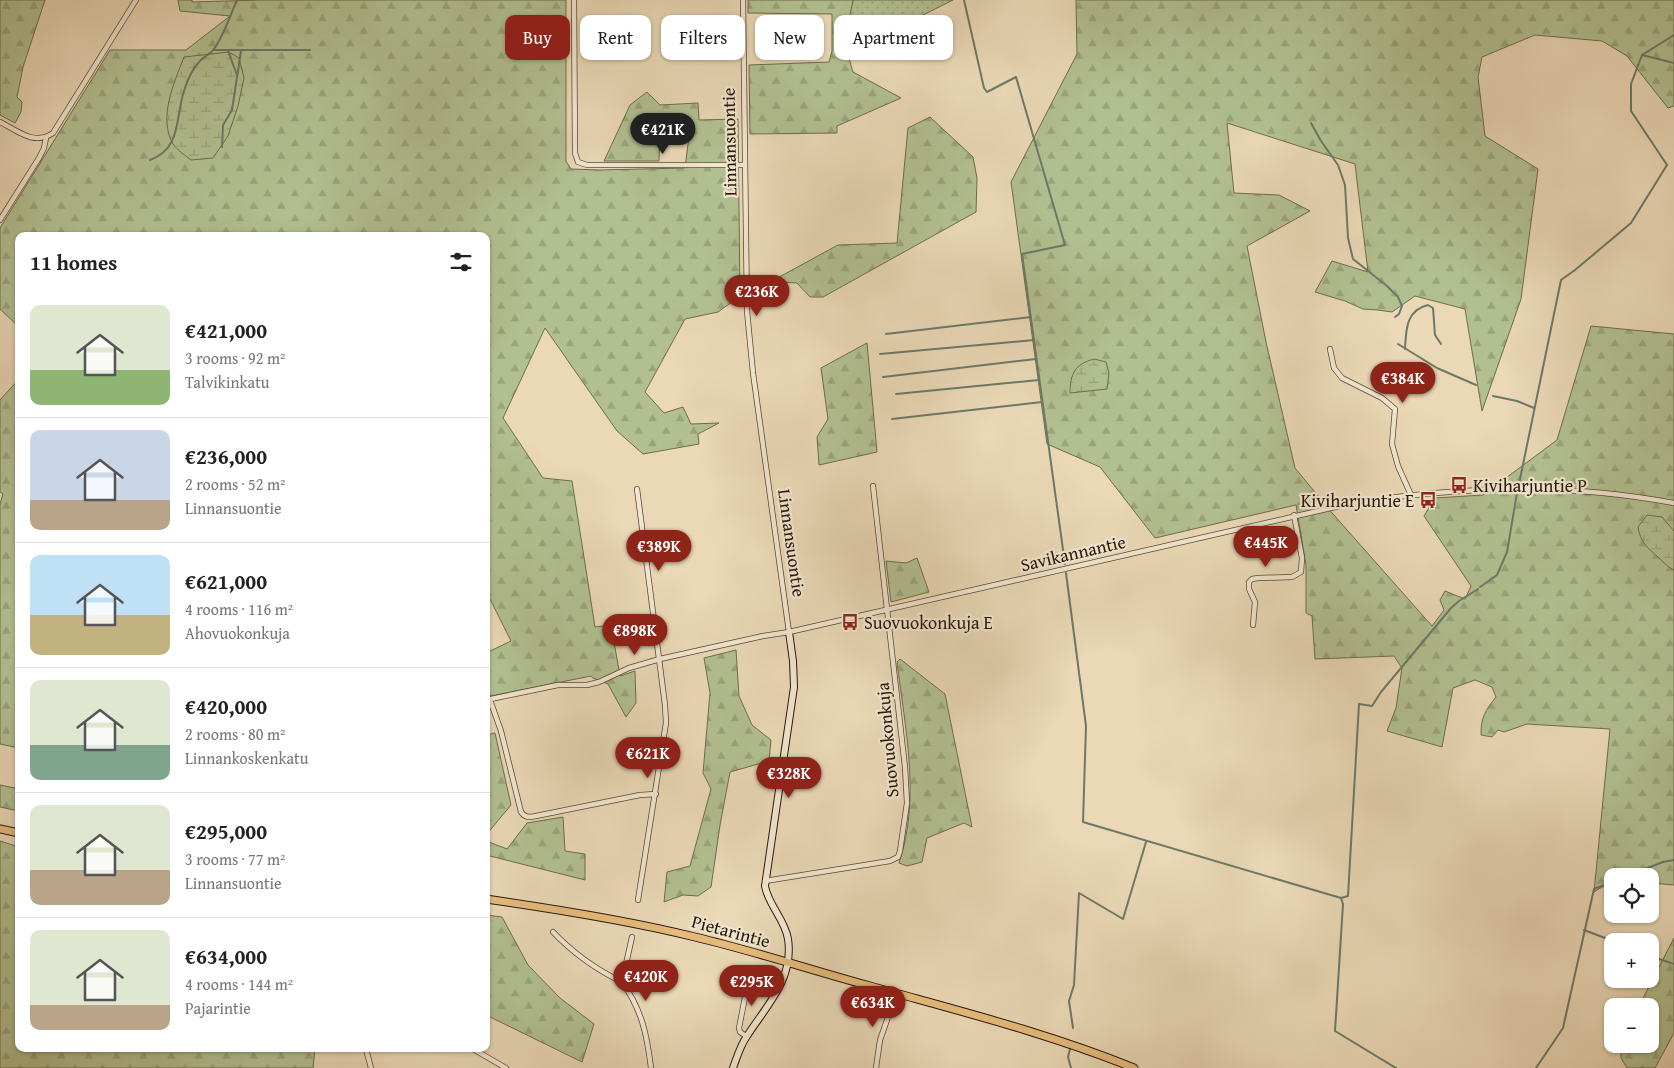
<!DOCTYPE html>
<html lang="en">
<head>
<meta charset="utf-8">
<style>
  body { margin:0; font-family:"Gentium Book Plus",serif; background:#f2f2f2; color:#222; height:100vh; display:flex; flex-direction:column; font-size:19px; white-space:nowrap }
  * { box-sizing:border-box; margin:0 }
  p { font-size:16px; color:#767676 }
  .icon { flex:none; width:28px; height:28px; fill:none; stroke:currentColor; stroke-width:2; stroke-linecap:round; stroke-linejoin:round }
  .map { position:relative; flex:1; overflow:hidden }
  .details { position:absolute; left:15px; top:232px; width:475px; height:820px; display:flex; flex-direction:column; background:#fff; border-radius:10px; box-shadow:0 1px 4px #0004 }
  .details>* { flex:none }
  .guide { position:absolute; left:505px; top:15px; width:475px; height:45px; display:flex; gap:10px }
  .fabs { position:absolute; left:1604px; top:868px; display:grid; gap:10px }
  .fabs a { display:grid; place-items:center; width:55px; height:55px; border-radius:10px; background:#fff; box-shadow:0 1px 4px #0004; font-size:25px }
  .price { position:absolute; translate:-50% -42px; padding:0 11px; border-radius:18px; background:#8f2418; color:#fff; font-size:16px; line-height:32px; filter:drop-shadow(0 1px 2px #0008) }
  .price::after { content:''; position:absolute; left:50%; top:30px; width:15px; height:11px; margin-left:-8px; background:inherit; clip-path:polygon(0 0,100% 0,50% 100%) }
  .price.on { background:#222; color:#fff }
  ul { padding:0; list-style:none }
  li { display:flex; align-items:center; gap:15px; height:125px; padding:0 15px }
  li+li { border-top:1px solid #e0e0e0 }
  li span { display:grid; place-items:center; flex:none; width:140px; height:100px; border-radius:10px; color:#555 }
  li>.icon { margin-inline-start:auto }
  span .icon { width:60px; height:60px; fill:#fffc; stroke-width:1 }
  li b { font-size:21px }
  h2 { display:flex; justify-content:space-between; align-items:center; height:60px; padding:0 15px; font-size:21px }
  .chip { padding:0 18px; border-radius:10px; background:#fff; box-shadow:0 1px 4px #0004; font-size:18px; line-height:45px }
  .chip.on { background:#8f2418; color:#fff }
  .map>svg:first-child { display:block }
</style>
</head>
<body>
<div class="map">
<svg width="1674" height="1068" viewBox="0 0 1674 1068">
  <defs>
    <pattern id="grass-dots" width="8" height="8" patternUnits="userSpaceOnUse" patternTransform="scale(1.25)"><rect width="8" height="8" fill="#b2c091"/><path d="M2 2h.1M6 6h.1" fill="none" stroke="#99a47c" stroke-width="1.8" stroke-linecap="round"/></pattern>
    <pattern id="forest-firs" width="22" height="20" patternUnits="userSpaceOnUse" patternTransform="scale(1.25)"><rect width="22" height="20" fill="#b2c091"/><path d="M5 1l3.5 6h-7zM16 11l3.5 6h-7z" fill="#99a47c"/></pattern>
    <pattern id="wetland-marsh" width="20" height="14" patternUnits="userSpaceOnUse" patternTransform="scale(1.25)"><rect width="20" height="14" fill="#b2c091"/><path d="M1 5h8M5 5V1M11 12h8M15 12V8" fill="none" stroke="#99a47c"/></pattern>
  </defs>
  <rect width="100%" height="100%" fill="#ead8b6"/>
  <filter id="stains"><feTurbulence type="fractalNoise" baseFrequency=".004" numOctaves="4"/><feColorMatrix values="0 0 0 0 .2 0 0 0 0 .09 0 0 0 0 .02 0 0 0 .5 -.17"/></filter>
  <radialGradient id="worn" r=".72"><stop offset=".6" stop-color="#630" stop-opacity="0"/><stop offset="1" stop-color="#630" stop-opacity=".3"/></radialGradient>
  <polygon fill="url(#grass-dots)" stroke="#6e6c4c" points="853,0 953,0 849,52 846,27"/>
  <g fill="url(#forest-firs)" stroke="#6e6c4c">
    <polygon points="0,0 45,0 23,67 17,97 22,102 21,112 15,123 0,115"/>
    <polygon points="178,0 192,0 192,2 263,0 566,0 566,161 571,169 599,170 685,168 691,120 660,124 659,161 604,161 630,105 647,92 660,105 698,103 699,120 738,119 740,296 718,312 685,319 645,392 664,413 683,407 691,424 719,423 698,434 699,444 643,454 617,431 545,328 503,418 543,478 572,481 595,627 611,625 620,676 635,671 636,703 626,717 608,684 593,678 591,676 491,696 486,691 486,653 511,641 490,599 486,601 486,236 19,236 19,327 0,309 0,228 110,50 186,50 230,16 180,11"/>
    <polygon points="748,0 853,0 846,36 847,52 853,72 901,98 837,126 837,133 750,134 749,65 829,62 832,51 832,14 748,13"/>
    <path d="M1076,0H1674V106L1668,108L1627,56L1602,41L1535,35L1482,57L1478,77L1485,136L1538,169L1521,299L1482,411L1465,309L1415,296L1392,312L1378,310L1363,309L1345,301L1315,292L1332,261L1368,272L1355,164L1227,123L1234,193L1279,195L1310,211L1247,246L1266,342L1295,468L1333,514L1432,626L1444,610L1440,600L1445,591L1465,599L1471,586L1424,516L1435,498L1483,495L1557,440L1591,326L1674,334V885L1650,883V876H1612V881L1594,892L1610,729L1527,724L1504,732L1498,730L1492,737L1481,735C1481,717 1485,711 1496,697L1492,687L1475,680L1453,688L1442,747L1387,731L1396,708L1402,668L1394,656L1315,659L1312,616L1306,613V565L1296,505L1155,538L1100,467L1047,444L1011,182L1077,54Z"/>
    <polygon points="930,117 973,157 977,178 976,212 823,297 810,297 797,283 780,282 759,288 838,245 897,243 908,128"/>
    <polygon points="867,343 877,452 819,465 817,437 828,419 821,368"/>
    <polygon points="19,379 19,748 0,744 0,504 3,494 0,492 0,400"/>
    <polygon points="917,558 929,592 891,602 886,561 906,563"/>
    <polygon points="736,650 739,696 752,725 771,740 769,761 730,772 720,825 711,887 698,896 683,895 664,902 667,872 690,866 711,789 703,773 710,693 704,658"/>
    <path d="M900,659L945,694L972,827L964,823L927,838L922,862L907,866L899,863C921,798 905,729 897,662Z"/>
    <polygon points="495,733 511,805 486,835 486,735"/>
    <polygon points="0,785 19,789 19,811 0,807"/>
    <polygon points="563,817 565,851 585,854 585,880 486,855 486,841 507,849 527,823"/>
    <polygon points="0,841 19,847 19,1049 315,1049 313,1068 0,1068"/>
    <polygon points="486,915 502,917 528,965 560,998 594,1024 582,1062 486,1015"/>
    <polygon points="1674,938 1674,1033 1655,1068 1627,1068 1621,1058 1621,1044 1650,1044 1650,1006 1639,1006"/>
  </g>
  <g fill="url(#wetland-marsh)" stroke="#6e6c4c">
    <path d="M229,52L239,58L244,78L238,106L228,136L213,158L191,160C186,156 177,150 173,144C158,118 174,83 184,57Z"/>
    <path d="M1094,359L1106,362L1109,373L1107,389L1070,393C1070,374 1075,364 1094,359Z"/>
    <path d="M1647,515L1662,517L1674,531V570C1667,567 1664,562 1658,557C1647,548 1640,541 1638,527Z"/>
  </g>
  <g fill="none" stroke-linecap="round" stroke-linejoin="round">
    <g stroke="#6c7968" stroke-width="2">
      <polyline points="964,0 984,88 987,92 1016,77 1065,245 1022,254 1065,564"/>
      <polyline points="214,50 310,50"/>
      <polyline points="228,51 237,75"/>
      <polyline points="1642,55 1674,63"/>
      <polyline points="1311,123 1321,141 1338,165 1345,185 1348,238 1353,259 1387,286 1398,297 1402,306 1399,314 1395,317"/>
      <polyline points="222,147 223,125 232,110 241,51"/>
      <path d="M150,160C182,148 175,118 184,91C187,81 192,69 200,61C204,56 211,54 214,49C224,35 230,16 237,0"/>
      <polyline points="886,334 1031,317"/>
      <polyline points="1398,344 1437,368 1476,385"/>
      <path d="M1405,349C1406,330 1406,310 1428,305L1433,308L1435,335L1441,344"/>
      <polyline points="880,354 1034,340"/>
      <polyline points="883,377 1036,359"/>
      <polyline points="896,394 1039,380"/>
      <polyline points="1493,396 1517,401 1534,408"/>
      <polyline points="892,419 1042,402"/>
      <polyline points="1519,484 1561,280 1575,270 1631,223 1667,165 1631,111 1631,84 1642,55 1674,35"/>
      <polyline points="1066,573 1086,726 1083,822 1341,898 1348,896 1359,704 1372,706 1381,692 1451,608 1459,601 1478,589"/>
      <polyline points="1480,587 1497,575 1507,552 1517,493"/>
      <polyline points="1626,876 1663,862 1674,860"/>
      <polyline points="1341,898 1343,904 1335,1031 1396,1068"/>
      <polyline points="1584,930 1613,941"/>
      <polyline points="1650,956 1674,964"/>
      <polyline points="1073,1028 1069,1001 1074,985 1079,893 1123,919 1146,842"/>
      <polyline points="1070,1049 1068,1057 1071,1068"/>
      <polyline points="1536,1068 1563,1028 1594,889 1612,882"/>
    </g>
    <g stroke="#594733" stroke-width="6">
      <g id="street">
        <polyline points="574,0 575,153 578,162 587,165 744,165"/>
        <polyline points="743,0 747,311 753,373 789,632"/>
        <path d="M0,122C18,131 34,146 53,133L136,0"/>
        <polyline points="0,220 39,158 44,148 46,138"/>
        <polyline points="1330,349 1334,368 1342,378 1382,398 1395,409 1392,444 1398,466 1411,495"/>
        <polyline points="637,489 665,705 666,723 638,900"/>
        <polyline points="1253,625 1255,602 1249,589 1249,582 1252,579 1258,578 1292,577 1301,572 1302,558 1294,515"/>
        <path d="M486,696L490,700L501,731L521,812C525,818 529,817 536,816L640,795L656,794"/>
        <path d="M486,700L558,685H587L599,682L629,668L660,659L763,636L789,632L1353,503C1460,486 1568,483 1674,503"/>
        <polyline points="765,881 890,861 898,857 900,851 907,803 905,767 873,486"/>
        <path d="M553,932C574,954 595,969 622,982"/>
        <path d="M632,937L622,982C642,1010 647,1035 651,1068"/>
        <polyline points="746,1036 740,1032 739,1028 748,982"/>
        <polyline points="366,1049 371,1068"/>
        <polyline points="473,1049 506,1068"/>
        <polyline points="876,1068 880,1040 887,1020 892,992"/>
      </g>
    </g>
    <g stroke="#291707" stroke-width="8">
      <path id="secondary" d="M733,1068C737,1057 740,1046 747,1036C767,1005 794,979 788,939C785,919 768,905 765,886L794,687L793,661L789,632"/>
    </g>
    <g stroke="#291707" stroke-width="9">
      <g id="primary">
        <polyline points="0,829 19,833"/>
        <path d="M486,899C556,909 627,920 695,937C754,951 811,970 870,986C959,1011 1048,1033 1134,1068"/>
      </g>
    </g>
    <use href="#street" stroke="#f1e6d0" stroke-width="4.5"/>
    <use href="#secondary" stroke="#f1e6d0" stroke-width="6"/>
    <use href="#primary" stroke="#e5bc7b" stroke-width="7"/>
  </g>
  <defs>
    <g id="bus-bare" transform="scale(1.35)"><path d="M-5-6H5V4H4V6H2V4H-2V6H-4V4H-5ZM-3.5-4V0h7V-4ZM-3.5 1.2v1.5H-2V1.2ZM2 1.2v1.5H3.5V1.2Z" fill="#8f2418" stroke="#f1e6d0" stroke-width="2.5" paint-order="stroke"/></g>
  </defs>
  <g fill-rule="evenodd">
    <use href="#bus-bare" x="1459" y="485"/>
    <use href="#bus-bare" x="1428" y="500"/>
    <use href="#bus-bare" x="850" y="622"/>
  </g>
  <g text-anchor="middle" dominant-baseline="central" stroke-width="4.5" stroke-linejoin="round" paint-order="stroke">
    <g font-size="18" fill="#291707" stroke="#f1e6d0">
      <text transform="translate(729 142) rotate(-91)">Linnansuontie</text>
      <text transform="translate(792 543) rotate(82)">Linnansuontie</text>
      <text transform="translate(1073 553) rotate(-13)">Savikannantie</text>
      <text transform="translate(887 740) rotate(-95)">Suovuokonkuja</text>
      <text transform="translate(731 931) rotate(15)">Pietarintie</text>
    </g>
    <g font-size="18" fill="#291707" stroke="#f1e6d0" text-anchor="start">
      <text x="1473" y="485">Kiviharjuntie P</text>
      <text x="1414" y="500" text-anchor="end">Kiviharjuntie E</text>
      <text x="864" y="622">Suovuokonkuja E</text>
    </g>
  </g>
  <rect width="100%" height="100%" filter="url(#stains)"/>
  <rect width="100%" height="100%" fill="url(#worn)"/>
</svg>
<div class="fabs">
<a><svg class="icon" aria-label="locate" viewBox="0 0 24 24"><circle cx="12" cy="12" r="6"/><path d="M12 2v4M12 18v4M2 12h4M18 12h4"/></svg></a>
<a>+</a>
<a>−</a>
</div>
<b class="price on" style="left:663px;top:155px">€421K</b>
<b class="price" style="left:757px;top:317px">€236K</b>
<b class="price" style="left:1403px;top:404px">€384K</b>
<b class="price" style="left:1266px;top:568px">€445K</b>
<b class="price" style="left:659px;top:572px">€389K</b>
<b class="price" style="left:635px;top:656px">€898K</b>
<b class="price" style="left:648px;top:779px">€621K</b>
<b class="price" style="left:789px;top:799px">€328K</b>
<b class="price" style="left:646px;top:1002px">€420K</b>
<b class="price" style="left:752px;top:1007px">€295K</b>
<b class="price" style="left:873px;top:1028px">€634K</b>
<div class="guide">
<a class="chip on">Buy</a>
<a class="chip">Rent</a>
<a class="chip">Filters</a>
<a class="chip">New</a>
<a class="chip">Apartment</a>
</div>
<section class="details">
<h2>11 homes<svg class="icon" aria-label="filters" viewBox="0 0 24 24"><path d="M4 7h16M4 17h16"/><circle cx="9" cy="7" r="2"/><circle cx="15" cy="17" r="2"/></svg></h2>
<ul>
<li><span style="background:linear-gradient(#dfe7d0 65%,#8fb573 0)"><svg class="icon" aria-label="home" viewBox="0 0 24 24"><path d="M3 11l9-7 9 7M6 9v11h12V9"/></svg></span><div><b>€421,000</b><p>3 rooms · 92 m²</p><p>Talvikinkatu</p></div></li>
<li><span style="background:linear-gradient(#c9d6e8 70%,#b9a48a 0)"><svg class="icon" aria-label="home" viewBox="0 0 24 24"><path d="M3 11l9-7 9 7M6 9v11h12V9"/></svg></span><div><b>€236,000</b><p>2 rooms · 52 m²</p><p>Linnansuontie</p></div></li>
<li><span style="background:linear-gradient(#bfe0f5 60%,#c2b280 0)"><svg class="icon" aria-label="home" viewBox="0 0 24 24"><path d="M3 11l9-7 9 7M6 9v11h12V9"/></svg></span><div><b>€621,000</b><p>4 rooms · 116 m²</p><p>Ahovuokonkuja</p></div></li>
<li><span style="background:linear-gradient(#dfe7d0 65%,#7fa58c 0)"><svg class="icon" aria-label="home" viewBox="0 0 24 24"><path d="M3 11l9-7 9 7M6 9v11h12V9"/></svg></span><div><b>€420,000</b><p>2 rooms · 80 m²</p><p>Linnankoskenkatu</p></div></li>
<li><span style="background:linear-gradient(#dfe7d0 65%,#b9a48a 0)"><svg class="icon" aria-label="home" viewBox="0 0 24 24"><path d="M3 11l9-7 9 7M6 9v11h12V9"/></svg></span><div><b>€295,000</b><p>3 rooms · 77 m²</p><p>Linnansuontie</p></div></li>
<li><span style="background:linear-gradient(#dfe7d0 75%,#b9a48a 0)"><svg class="icon" aria-label="home" viewBox="0 0 24 24"><path d="M3 11l9-7 9 7M6 9v11h12V9"/></svg></span><div><b>€634,000</b><p>4 rooms · 144 m²</p><p>Pajarintie</p></div></li>
</ul>
</section>
</div>
</body>
</html>
